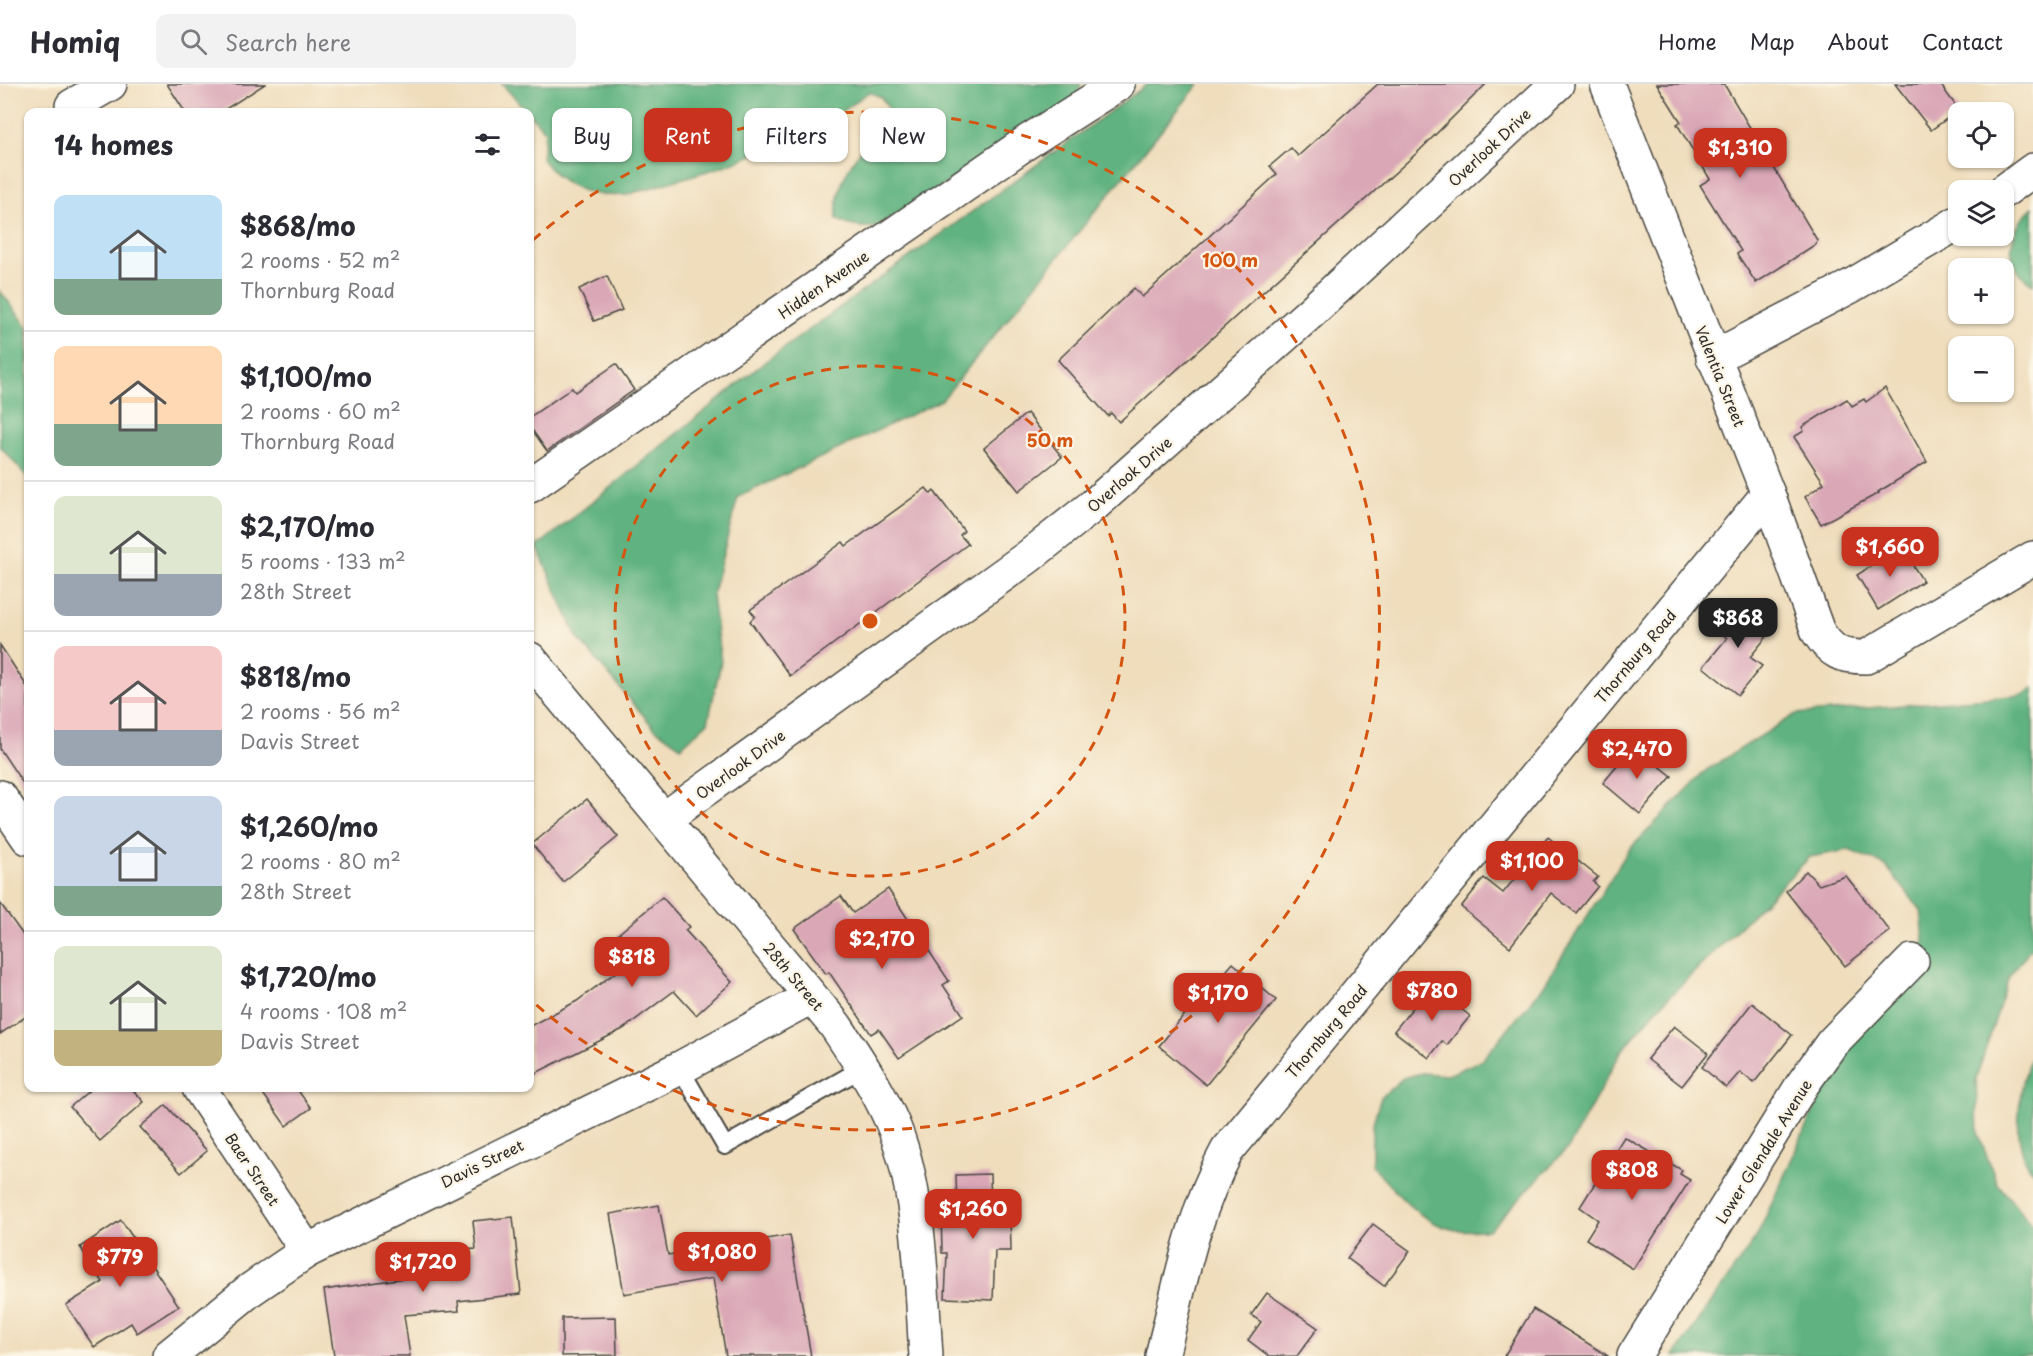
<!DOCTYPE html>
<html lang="en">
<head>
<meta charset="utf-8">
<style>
  body { margin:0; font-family:"Playpen Sans",sans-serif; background:#f2f2f3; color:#2b2b33; height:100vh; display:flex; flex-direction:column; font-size:22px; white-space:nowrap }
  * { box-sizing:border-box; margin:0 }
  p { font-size:20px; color:#7c7c81 }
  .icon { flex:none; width:33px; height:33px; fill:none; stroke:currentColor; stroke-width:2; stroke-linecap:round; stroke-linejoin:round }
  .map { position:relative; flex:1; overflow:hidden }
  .side { position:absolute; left:24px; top:24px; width:510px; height:984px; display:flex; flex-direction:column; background:#fff; border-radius:12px; box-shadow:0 2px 4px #0004 }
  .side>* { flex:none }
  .guide { position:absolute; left:552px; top:24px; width:570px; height:54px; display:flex; gap:12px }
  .controls { position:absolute; left:1948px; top:18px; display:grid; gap:12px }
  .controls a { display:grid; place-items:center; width:66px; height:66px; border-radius:12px; background:#fff; box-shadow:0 2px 4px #0004; font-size:30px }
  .price { position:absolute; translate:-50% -51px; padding:0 14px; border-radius:12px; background:#c8321e; color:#fff; font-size:20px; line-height:39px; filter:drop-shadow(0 2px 3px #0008) }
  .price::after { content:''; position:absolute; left:50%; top:36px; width:18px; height:14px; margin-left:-9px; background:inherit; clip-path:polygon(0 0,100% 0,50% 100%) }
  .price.on { background:#222; color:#fff }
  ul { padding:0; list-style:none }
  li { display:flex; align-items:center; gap:18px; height:150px; padding:0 30px }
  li+li { border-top:2px solid #e1e1e2 }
  li span { display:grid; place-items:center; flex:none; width:168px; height:120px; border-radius:12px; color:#555 }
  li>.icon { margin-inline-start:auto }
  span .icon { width:72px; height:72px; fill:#fffc; stroke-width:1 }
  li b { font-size:26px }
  h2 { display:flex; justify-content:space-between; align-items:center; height:72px; padding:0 30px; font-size:26px }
  .chip { padding:0 21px; border-radius:12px; background:#fff; box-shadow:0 2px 4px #0004; font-size:21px; line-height:54px }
  .chip.on { background:#c8321e; color:#fff }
  header { display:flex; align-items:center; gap:36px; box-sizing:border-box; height:84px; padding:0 30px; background:#fff; border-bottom:2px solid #e1e1e2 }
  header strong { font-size:28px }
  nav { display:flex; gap:33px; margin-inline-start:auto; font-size:21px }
  .search { width:420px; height:54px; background:#f2f2f3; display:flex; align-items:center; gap:15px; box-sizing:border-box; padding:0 21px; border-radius:12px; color:#7c7c81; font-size:22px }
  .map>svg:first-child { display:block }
</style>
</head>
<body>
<header>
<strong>Homiq</strong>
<div class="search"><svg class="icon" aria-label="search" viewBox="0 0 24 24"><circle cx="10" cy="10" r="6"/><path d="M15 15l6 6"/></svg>Search here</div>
<nav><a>Home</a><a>Map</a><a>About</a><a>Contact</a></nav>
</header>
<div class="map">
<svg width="2033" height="1272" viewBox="0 0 2033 1272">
  <rect width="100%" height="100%" fill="#fcf5e5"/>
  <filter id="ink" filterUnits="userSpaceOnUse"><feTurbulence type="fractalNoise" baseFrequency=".0167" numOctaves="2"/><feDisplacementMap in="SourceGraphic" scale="12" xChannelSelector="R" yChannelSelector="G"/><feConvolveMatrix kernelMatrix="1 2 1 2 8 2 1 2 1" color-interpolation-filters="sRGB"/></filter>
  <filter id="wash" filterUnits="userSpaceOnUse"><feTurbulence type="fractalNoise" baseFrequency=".008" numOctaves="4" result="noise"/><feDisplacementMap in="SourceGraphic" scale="24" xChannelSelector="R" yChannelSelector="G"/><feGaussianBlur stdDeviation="1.35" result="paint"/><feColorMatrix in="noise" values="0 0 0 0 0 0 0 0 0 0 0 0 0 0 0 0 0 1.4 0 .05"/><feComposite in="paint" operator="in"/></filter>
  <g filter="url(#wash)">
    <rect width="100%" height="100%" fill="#efddbc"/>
    <g fill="#61b380" stroke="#466f56" stroke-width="1.5">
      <path d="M502,0H1081L1074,20L876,143C860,144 850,143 837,135C833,89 868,61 889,25L881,13L869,8L815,47L721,83L626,111C591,114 563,104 542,75L545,47Z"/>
      <polygon points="1148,0 1199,0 942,316 738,413 712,512 721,578 708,638 681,663 654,644 577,553 537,463 766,277"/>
      <path d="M2033,123V201C2025,194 2018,189 2014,179C2006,162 2019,134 2033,123Z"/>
      <polygon points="0,207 28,243 28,394 0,362"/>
      <path d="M2033,604V861L2009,893L1976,995L1978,1049L1997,1099L2033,1142V1272H1674L1757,1152L1843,961L1914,886L1924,857L1921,826L1885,781L1849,766L1810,773L1658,924L1621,968L1569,1063L1489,1146C1477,1146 1463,1148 1451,1145C1419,1138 1394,1106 1372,1082V1042L1381,1013L1403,994L1422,989L1448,991L1482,976L1543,903L1628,767L1705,687L1796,630L2023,611Z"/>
      <path d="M2033,968V1088C2009,1060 2019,999 2033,968Z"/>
    </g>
    <g id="blocks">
      <g fill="#daa7b7">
        <polygon points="167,0 265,0 221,28 185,28"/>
        <polygon points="1378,0 1486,0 1419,67 1119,338 1111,329 1108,332 1058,276 1134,204 1142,213 1204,157 1277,90 1270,82 1291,64 1298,72"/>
        <polygon points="1657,0 1724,0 1817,156 1816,160 1756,199 1737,170 1741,167 1700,101 1710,95 1677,40 1681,38"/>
        <polygon points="1895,0 1940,0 1959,26 1931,46"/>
        <polygon points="607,192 622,226 594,237 579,205"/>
        <polygon points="616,280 634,306 547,367 530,343 530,333 572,304 575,308"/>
        <polygon points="1885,304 1927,378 1878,408 1879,409 1821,440 1805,413 1824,399 1794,353 1804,347 1802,343 1847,315 1852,322 1864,315 1866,318"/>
        <polygon points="1027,329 1062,373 1019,407 984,364"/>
        <polygon points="926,404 931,410 934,407 964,447 960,451 968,460 790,592 750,537 755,532 750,526 843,458 846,462"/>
        <polygon points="1901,463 1923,497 1878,526 1857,491"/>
        <polygon points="1736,521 1747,529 1749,526 1773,545 1750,573 1762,582 1738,611 1703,583 1727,554 1716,545"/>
        <polygon points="0,561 28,604 28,707 0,665"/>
        <polygon points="1634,662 1672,692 1640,730 1603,699"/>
        <polygon points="587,715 618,753 563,798 532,760"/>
        <polygon points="1548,753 1598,793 1593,798 1598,802 1576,829 1551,809 1510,863 1461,823 1484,794 1503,809"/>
        <polygon points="1806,787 1819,801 1846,792 1890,847 1845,882 1786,807"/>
        <polygon points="888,805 949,897 943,901 963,931 899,974 879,945 871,950 829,888 826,890 794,845 841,812 853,829"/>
        <polygon points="662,813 689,843 685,846 732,898 696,931 674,907 623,945 530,992 530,942 577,917 636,873 617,851"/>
        <polygon points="0,819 28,858 28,931 0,950"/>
        <polygon points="1233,879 1276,916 1206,1001 1159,962 1191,923 1194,925"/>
        <polygon points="1431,901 1470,932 1447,961 1442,957 1429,974 1394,947"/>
        <polygon points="1752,919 1792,951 1754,999 1740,988 1726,1004 1702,983"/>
        <polygon points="1674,942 1708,969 1682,1002 1647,975"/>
        <polygon points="92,1004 131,1004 144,1018 100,1057 70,1023"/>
        <polygon points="259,1004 296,1004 311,1024 286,1042"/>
        <polygon points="166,1021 207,1067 181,1089 140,1043"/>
        <polygon points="1624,1053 1682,1086 1680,1090 1690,1096 1633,1185 1586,1155 1598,1136 1580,1123"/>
        <polygon points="990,1090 991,1127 1010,1127 1011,1167 995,1167 993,1216 945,1214 947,1169 942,1169 941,1126 957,1126 956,1091"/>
        <polygon points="659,1121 668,1171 790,1151 811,1272 726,1272 713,1194 624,1210 610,1130"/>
        <polygon points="513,1133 521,1210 458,1217 459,1227 404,1231 410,1272 334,1272 324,1206 419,1192 417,1169 476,1165 473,1137"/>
        <polygon points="121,1136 179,1222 137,1249 131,1239 94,1263 66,1221 103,1198 80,1163"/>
        <polygon points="1373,1140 1410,1167 1384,1202 1347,1174"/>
        <polygon points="1267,1209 1318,1244 1297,1272 1269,1272 1248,1256 1261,1238 1251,1231"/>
        <polygon points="1533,1225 1608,1272 1504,1272"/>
        <polygon points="616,1233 617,1271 562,1272 562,1234"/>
      </g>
    </g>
  </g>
  <g filter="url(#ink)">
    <use href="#blocks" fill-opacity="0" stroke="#484641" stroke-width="1.5"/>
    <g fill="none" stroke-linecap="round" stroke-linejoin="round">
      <g stroke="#484641" stroke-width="20">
        <polyline id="service" points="680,984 725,1062 863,984"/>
      </g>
      <g stroke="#484641" stroke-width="36">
        <g id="minor">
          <path d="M1607,0L1768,410L1818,548C1832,569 1841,573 1866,573L2033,474"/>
          <polyline points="72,22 110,0"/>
          <polyline points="2004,107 2033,86"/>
          <polyline points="1713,274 1851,202 1959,138"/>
          <polyline points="530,402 1027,58 1118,0"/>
          <path d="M530,575L835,941C855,971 876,1002 891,1036C921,1102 921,1200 926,1272"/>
          <polyline points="0,713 28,754"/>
          <polyline points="664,735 1028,473 1095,420 1311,228 1557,0"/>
          <polyline points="199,1004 307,1167"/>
          <polyline points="169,1272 250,1206 307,1167 680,984 811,913"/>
          <path d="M1162,1272C1180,1202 1192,1131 1227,1067L1768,410"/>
          <polyline points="1634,1272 1802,1001 1832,959 1912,877"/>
        </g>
      </g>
      <use href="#service" stroke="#fff" stroke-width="16"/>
      <use href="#minor" stroke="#fff" stroke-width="33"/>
    </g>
  </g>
  <g fill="none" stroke="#d5540f" stroke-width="3" stroke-dasharray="10 8">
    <circle cx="870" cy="537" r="255"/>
    <path d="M533 156A509 509 0 1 1 533 918"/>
  </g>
  <g text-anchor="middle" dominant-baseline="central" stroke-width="4.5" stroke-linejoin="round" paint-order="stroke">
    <g font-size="15" fill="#2b2b2b" stroke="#fcf5e5">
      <text transform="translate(1489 63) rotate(-43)">Overlook Drive</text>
      <text transform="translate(823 200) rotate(-35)">Hidden Avenue</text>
      <text transform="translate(1721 292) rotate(68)">Valentia Street</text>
      <text transform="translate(1129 390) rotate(-41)">Overlook Drive</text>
      <text transform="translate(1635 572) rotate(-50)">Thornburg Road</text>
      <text transform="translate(740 680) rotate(-36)">Overlook Drive</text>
      <text transform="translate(794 892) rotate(50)">28th Street</text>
      <text transform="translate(1326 947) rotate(-50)">Thornburg Road</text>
      <text transform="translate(1763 1067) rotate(-58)">Lower Glendale Avenue</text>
      <text transform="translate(482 1079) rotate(-26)">Davis Street</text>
      <text transform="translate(253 1085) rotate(56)">Baer Street</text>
    </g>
  </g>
  <circle cx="870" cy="537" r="9" fill="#d5540f" stroke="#fcf5e5" stroke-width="3"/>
  <g font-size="18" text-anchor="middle" font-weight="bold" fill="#d5540f" stroke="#fcf5e5" stroke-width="4.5" stroke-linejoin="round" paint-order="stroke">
    <text x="1230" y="183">100 m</text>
    <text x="1050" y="363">50 m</text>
  </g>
</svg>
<div class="controls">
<a><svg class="icon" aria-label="locate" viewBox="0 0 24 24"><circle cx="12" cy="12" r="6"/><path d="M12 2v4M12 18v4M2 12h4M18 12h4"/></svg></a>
<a><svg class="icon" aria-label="layers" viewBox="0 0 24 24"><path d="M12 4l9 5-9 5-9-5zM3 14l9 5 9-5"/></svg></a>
<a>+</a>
<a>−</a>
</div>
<b class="price" style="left:1740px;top:95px">$1,310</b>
<b class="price" style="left:1890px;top:494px">$1,660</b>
<b class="price on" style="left:1738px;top:565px">$868</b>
<b class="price" style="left:1637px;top:696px">$2,470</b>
<b class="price" style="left:1532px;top:808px">$1,100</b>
<b class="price" style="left:882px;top:886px">$2,170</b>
<b class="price" style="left:632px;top:904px">$818</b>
<b class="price" style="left:1432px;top:938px">$780</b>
<b class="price" style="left:1218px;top:940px">$1,170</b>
<b class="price" style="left:1632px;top:1117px">$808</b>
<b class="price" style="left:973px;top:1156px">$1,260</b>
<b class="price" style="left:722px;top:1199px">$1,080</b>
<b class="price" style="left:120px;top:1204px">$779</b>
<b class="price" style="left:423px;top:1209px">$1,720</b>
<div class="guide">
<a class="chip">Buy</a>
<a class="chip on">Rent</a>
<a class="chip">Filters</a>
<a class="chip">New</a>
</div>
<section class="side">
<h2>14 homes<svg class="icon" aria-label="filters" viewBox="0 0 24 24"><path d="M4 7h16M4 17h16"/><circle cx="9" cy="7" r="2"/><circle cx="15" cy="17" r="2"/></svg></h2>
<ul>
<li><span style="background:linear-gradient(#bfe0f5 70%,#7fa58c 0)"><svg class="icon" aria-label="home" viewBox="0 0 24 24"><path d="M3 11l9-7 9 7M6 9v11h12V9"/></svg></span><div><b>$868/mo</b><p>2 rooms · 52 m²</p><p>Thornburg Road</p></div></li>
<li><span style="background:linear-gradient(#ffd9b3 65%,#7fa58c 0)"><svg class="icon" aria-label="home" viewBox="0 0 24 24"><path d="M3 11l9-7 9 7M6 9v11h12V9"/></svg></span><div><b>$1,100/mo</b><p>2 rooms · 60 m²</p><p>Thornburg Road</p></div></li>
<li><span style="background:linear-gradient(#dfe7d0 65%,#9aa5b1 0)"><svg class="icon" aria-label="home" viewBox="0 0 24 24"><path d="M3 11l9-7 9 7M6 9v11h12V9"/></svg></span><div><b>$2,170/mo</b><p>5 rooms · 133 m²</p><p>28th Street</p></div></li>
<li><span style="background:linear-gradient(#f6c9c9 70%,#9aa5b1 0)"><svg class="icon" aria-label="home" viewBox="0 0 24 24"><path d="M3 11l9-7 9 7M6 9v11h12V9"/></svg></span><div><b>$818/mo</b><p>2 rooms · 56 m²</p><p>Davis Street</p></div></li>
<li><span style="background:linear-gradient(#c9d6e8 75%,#7fa58c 0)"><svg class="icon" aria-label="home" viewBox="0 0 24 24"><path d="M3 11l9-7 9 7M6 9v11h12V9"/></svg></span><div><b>$1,260/mo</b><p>2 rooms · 80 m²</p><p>28th Street</p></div></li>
<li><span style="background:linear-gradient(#dfe7d0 70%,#c2b280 0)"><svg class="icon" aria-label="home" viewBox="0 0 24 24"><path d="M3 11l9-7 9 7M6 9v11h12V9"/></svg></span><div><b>$1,720/mo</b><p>4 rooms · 108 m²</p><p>Davis Street</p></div></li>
</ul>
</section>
</div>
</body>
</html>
